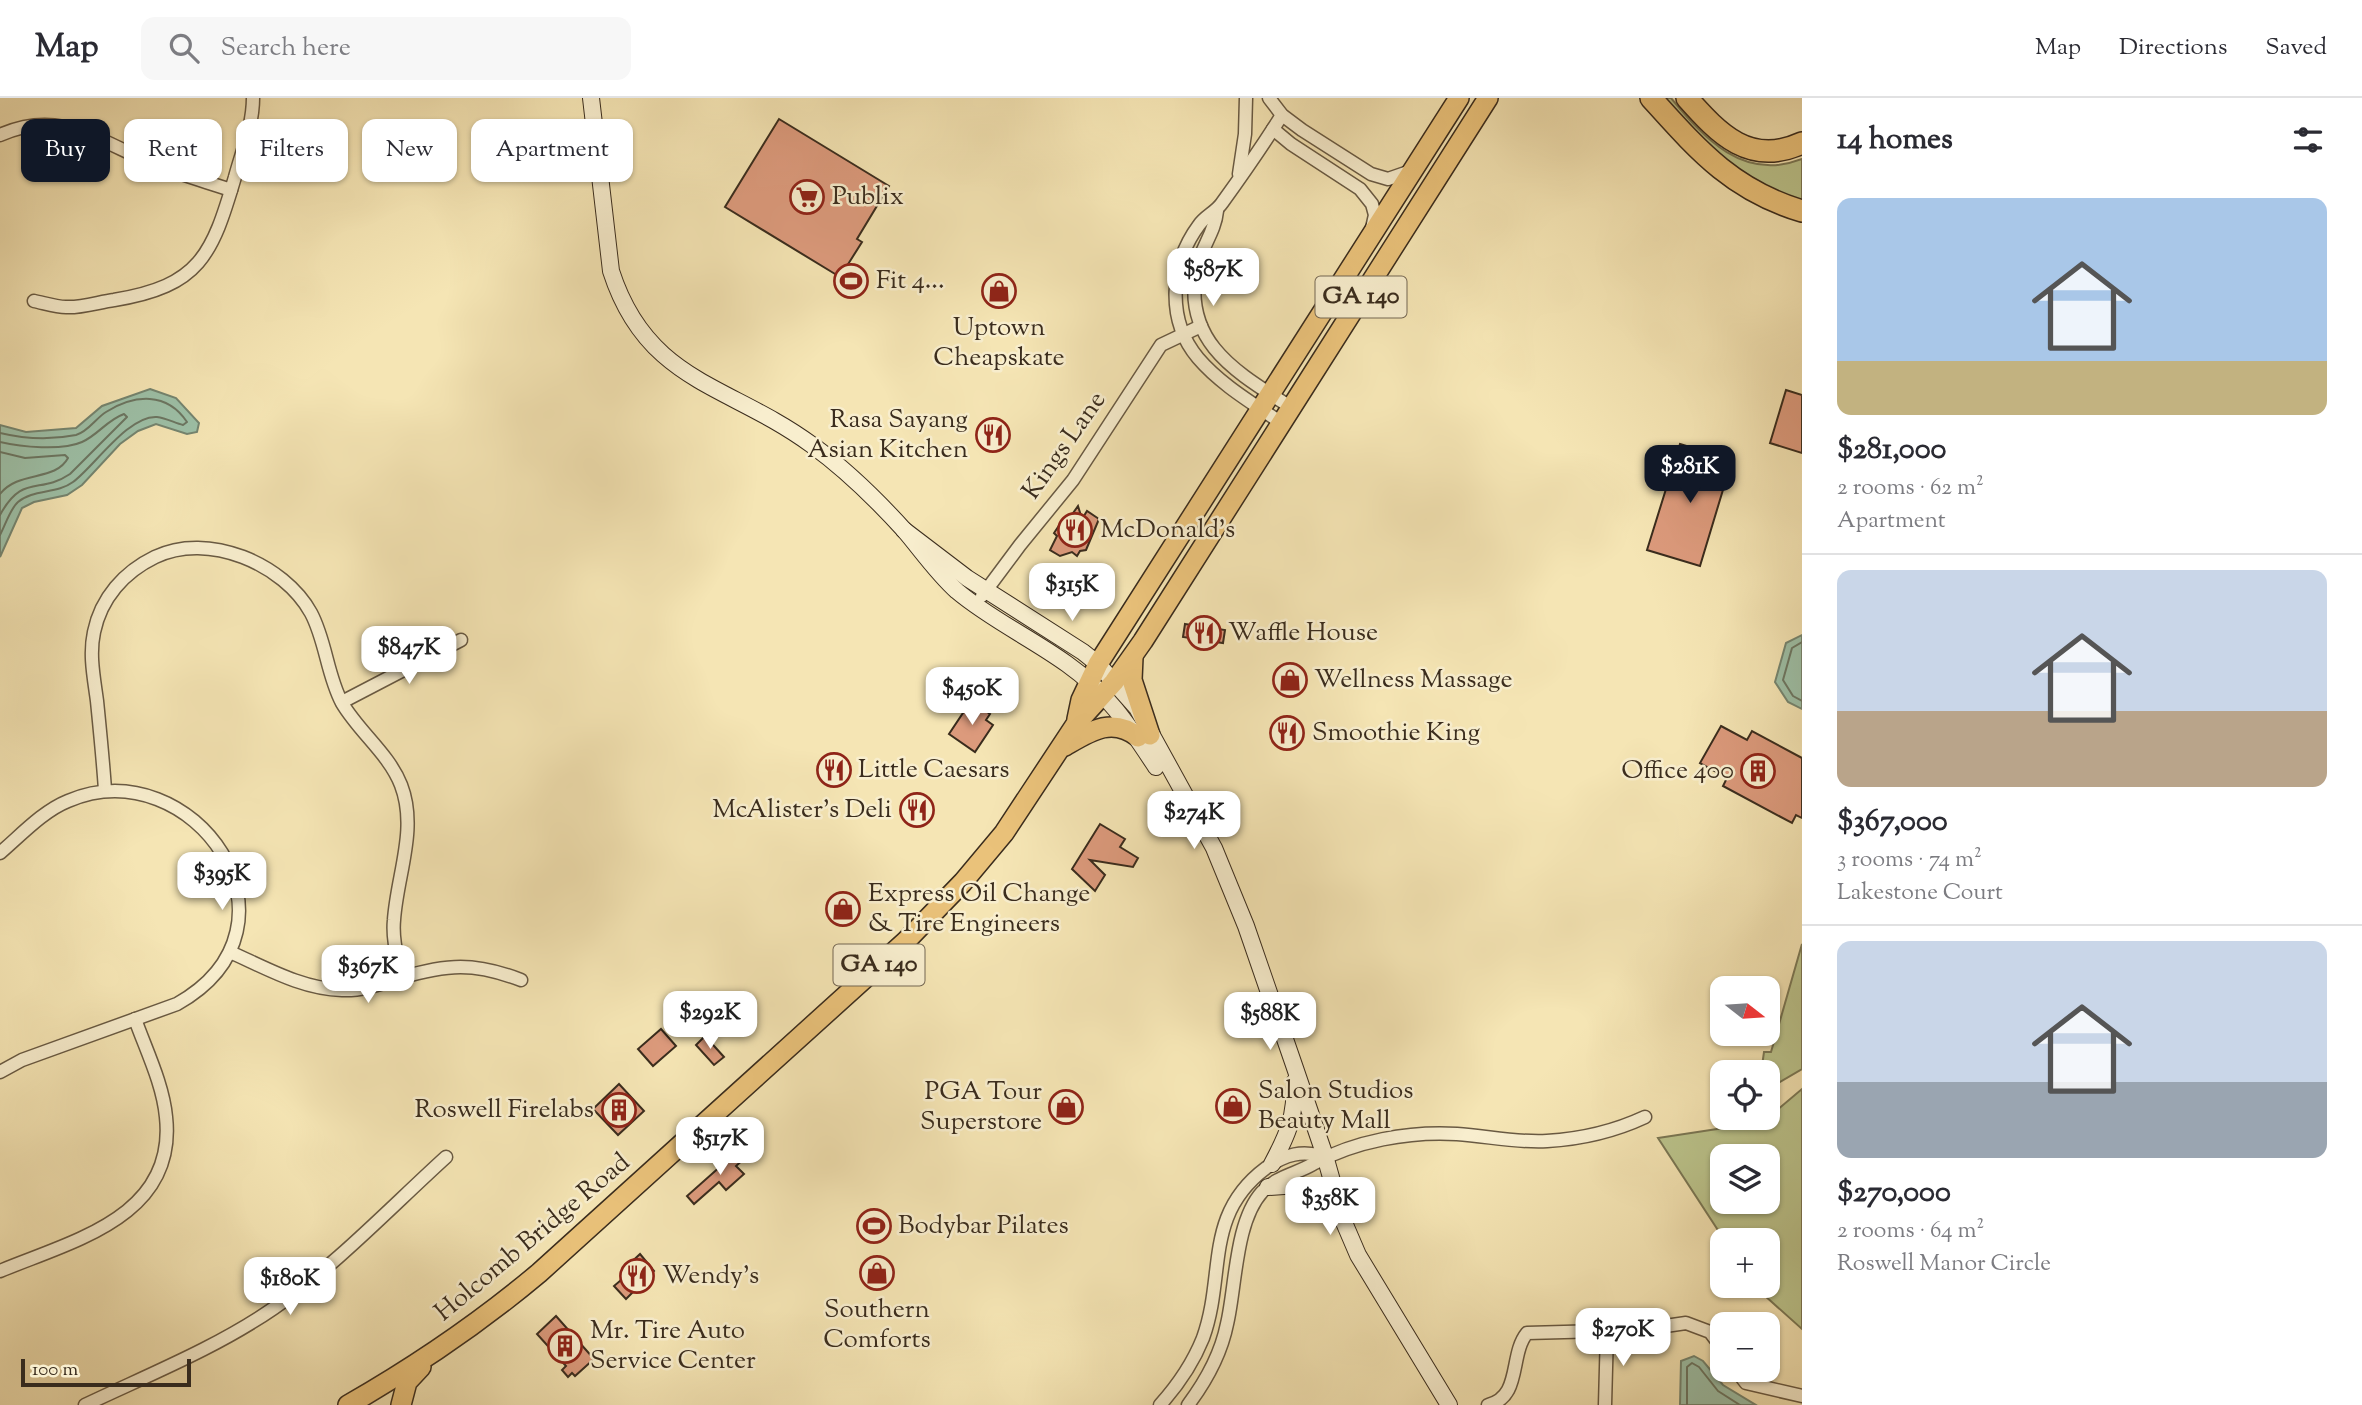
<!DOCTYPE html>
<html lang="en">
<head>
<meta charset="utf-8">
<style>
  body { margin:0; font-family:"Sorts Mill Goudy",serif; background:#f7f7f7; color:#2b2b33; height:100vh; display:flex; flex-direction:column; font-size:26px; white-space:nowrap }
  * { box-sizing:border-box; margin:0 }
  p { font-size:23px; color:#7c7c81 }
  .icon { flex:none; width:38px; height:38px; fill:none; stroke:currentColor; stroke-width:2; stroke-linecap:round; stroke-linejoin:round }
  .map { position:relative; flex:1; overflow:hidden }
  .drawer { display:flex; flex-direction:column; background:#fff; width:560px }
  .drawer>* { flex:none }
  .top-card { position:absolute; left:21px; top:21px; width:665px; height:63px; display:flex; gap:14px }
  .needle { width:46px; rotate:107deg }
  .controls { position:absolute; left:1710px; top:878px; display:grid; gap:14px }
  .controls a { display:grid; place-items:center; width:70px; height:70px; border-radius:14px; background:#fff; box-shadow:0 2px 5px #0004; font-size:35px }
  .scale { position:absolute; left:21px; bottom:18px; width:170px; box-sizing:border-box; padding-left:7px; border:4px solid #3a2c1d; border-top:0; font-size:19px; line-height:24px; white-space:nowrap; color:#3a2c1d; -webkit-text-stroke:5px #f8eece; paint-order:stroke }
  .price { position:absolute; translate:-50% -60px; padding:0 16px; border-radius:14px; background:#fff; color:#222; font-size:23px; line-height:46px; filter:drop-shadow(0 2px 4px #0008) }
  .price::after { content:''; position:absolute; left:50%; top:42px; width:21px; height:16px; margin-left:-10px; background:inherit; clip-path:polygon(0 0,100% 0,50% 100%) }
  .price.current { background:#111827; color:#fff }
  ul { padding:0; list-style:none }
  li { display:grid; align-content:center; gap:14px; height:371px; padding:0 35px }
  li+li { border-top:2px solid #e1e1e2 }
  li span { display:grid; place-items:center; height:217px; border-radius:14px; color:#555 }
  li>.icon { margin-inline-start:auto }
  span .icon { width:126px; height:126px; fill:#fffc; stroke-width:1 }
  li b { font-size:30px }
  h2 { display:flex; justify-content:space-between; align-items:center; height:84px; padding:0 35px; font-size:30px }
  .tag { padding:0 24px; border-radius:14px; background:#fff; box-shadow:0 2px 5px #0004; font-size:24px; line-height:63px }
  .tag.current { background:#111827; color:#fff }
  header { display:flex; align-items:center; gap:42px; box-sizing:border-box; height:98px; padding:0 35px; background:#fff; border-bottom:2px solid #e1e1e2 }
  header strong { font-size:33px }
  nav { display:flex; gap:38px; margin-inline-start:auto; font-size:24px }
  .search { width:490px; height:63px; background:#f7f7f7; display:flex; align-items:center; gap:18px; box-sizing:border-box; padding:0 24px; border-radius:14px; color:#7c7c81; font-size:26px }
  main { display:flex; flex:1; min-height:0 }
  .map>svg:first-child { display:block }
</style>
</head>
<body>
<header>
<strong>Map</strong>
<div class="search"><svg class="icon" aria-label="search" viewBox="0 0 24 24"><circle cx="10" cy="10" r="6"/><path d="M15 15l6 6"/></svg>Search here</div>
<nav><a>Map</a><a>Directions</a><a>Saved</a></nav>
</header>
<main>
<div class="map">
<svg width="1802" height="1307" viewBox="0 0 1802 1307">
  <rect width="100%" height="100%" fill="#f5e5b4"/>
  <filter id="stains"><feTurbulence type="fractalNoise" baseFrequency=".00286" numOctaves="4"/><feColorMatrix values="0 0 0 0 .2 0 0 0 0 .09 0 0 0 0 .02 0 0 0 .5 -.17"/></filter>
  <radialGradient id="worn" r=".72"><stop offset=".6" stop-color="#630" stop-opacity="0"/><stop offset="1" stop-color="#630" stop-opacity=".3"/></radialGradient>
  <g fill="#bcc58d" stroke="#7b7855" stroke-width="2" fill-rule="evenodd">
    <path d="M1659,0H1671C1704,40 1743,84 1802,61V107L1730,72Z"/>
    <polygon points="1802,846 1802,971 1768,991 1768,975 1761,975 1764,954 1771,954"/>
    <path d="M1802,991V1231L1754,1188H1768V1143H1725L1658,1040L1763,1024ZM1722,1059H1768V1104H1722Z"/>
  </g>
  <g fill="#9dc0a7" stroke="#758570" stroke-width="2">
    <polygon points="150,291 176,300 199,325 197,334 187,336 156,326 138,333 120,346 82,387 67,397 34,404 22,410 0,459 0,327 26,334 76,330 102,308"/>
    <polygon points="1802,537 1802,611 1788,604 1775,584 1786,545"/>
    <polygon points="1694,1258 1703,1263 1723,1287 1756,1307 1680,1307 1681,1263"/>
  </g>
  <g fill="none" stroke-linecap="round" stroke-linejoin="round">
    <g stroke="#6c7662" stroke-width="2">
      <path d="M0,335C25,341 51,342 76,337C88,334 96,320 106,314C135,296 167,294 187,324L183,327C175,325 166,320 157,319C128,317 94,369 73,384C57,396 33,391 18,404C10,411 5,428 0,437"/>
      <path d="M0,344C21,349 62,353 82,344C98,337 107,322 124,316L127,319L70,376C39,397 23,375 0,417"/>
      <path d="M0,354L25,360L65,357L68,360C55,384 19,372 0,396"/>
      <polyline points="1802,544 1792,550 1783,582 1793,598 1802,603"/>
      <polyline points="1687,1307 1687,1269 1692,1265 1699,1269 1718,1293 1740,1307"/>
    </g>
  </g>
  <g fill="#dc9a7c" stroke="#3a2c1d" stroke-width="2">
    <polygon points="779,21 889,88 857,141 862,144 840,179 725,109"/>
    <polygon points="1786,292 1802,297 1802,355 1770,345"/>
    <polygon points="1680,346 1732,362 1700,468 1647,452"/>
    <polygon points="1078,408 1082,421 1087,413 1099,421 1086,452 1080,453 1077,458 1072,454 1060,458 1050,452 1057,438 1054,435 1060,426 1064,428"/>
    <polygon points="1185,526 1225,532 1223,545 1183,539"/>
    <polygon points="974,605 990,616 986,622 993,627 975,654 949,636 967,609 970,611"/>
    <polygon points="1721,628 1747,642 1752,633 1802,660 1802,720 1796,717 1792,725 1723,688 1727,680 1700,665"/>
    <polygon points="1100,726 1125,741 1120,749 1138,760 1133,769 1090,762 1105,777 1095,793 1072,771"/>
    <polygon points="661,931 676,948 653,968 638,951"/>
    <polygon points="705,938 724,959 714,967 696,947"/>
    <polygon points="619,986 644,1013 618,1037 593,1011"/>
    <polygon points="740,1051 746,1059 736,1068 744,1076 726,1092 719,1084 694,1106 687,1098"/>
    <polygon points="640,1156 654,1173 626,1201 614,1188 628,1176 623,1172"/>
    <polygon points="556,1218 594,1261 575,1278 572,1275 568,1279 562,1272 566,1268 537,1236"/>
  </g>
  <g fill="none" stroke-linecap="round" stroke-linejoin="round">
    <g stroke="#695a43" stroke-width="15">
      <g id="street">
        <polyline points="1269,0 1282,17 1302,32 1371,76 1388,81 1411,73"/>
        <path d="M1282,17C1263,47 1243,76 1222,105C1216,114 1205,118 1199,127C1170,166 1166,222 1198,260C1221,287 1254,306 1283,326"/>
        <polyline points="1273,31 1291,46 1360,91 1372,106 1375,117 1372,130"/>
        <path d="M0,37C63,9 102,46 159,68C182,77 207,84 231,92"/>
        <polyline points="1239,76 1245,36 1246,0"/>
        <path d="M1217,113C1215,134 1202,148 1197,169C1181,245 1238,275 1292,310"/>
        <path d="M34,203C44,205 56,209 66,209C81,210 99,204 114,202C200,188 212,157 235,79C242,53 253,27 253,0"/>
        <polyline points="982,498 1020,447 1073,382 1161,247 1201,228"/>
        <polyline points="342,604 461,542"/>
        <path d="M105,692C103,662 100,633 97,603C94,580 89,557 94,534C101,500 124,474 155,459C208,433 284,466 311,515C326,543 327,577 342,605C359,634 389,656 401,687C418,731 397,777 394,822C392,842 398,861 402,880"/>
        <path d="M0,755C21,737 43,713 68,703C193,650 317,827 177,906L22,962L0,974"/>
        <path d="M230,854C266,870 302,891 342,892C362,893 381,886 400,880C447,866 474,864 521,882"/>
        <path d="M0,1173C72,1143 177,1119 166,1019C163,986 146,952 135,921"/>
        <polyline points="1736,1272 1746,1285 1802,1298"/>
        <path d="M85,1307C148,1277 216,1250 274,1210C335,1168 391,1109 446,1059"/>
        <path d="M1160,1307C1178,1287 1193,1265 1203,1240C1226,1176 1203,1117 1266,1070C1287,1055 1301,1053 1325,1058"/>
        <path d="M1188,1307C1206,1283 1221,1256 1227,1226C1236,1188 1235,1124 1262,1094C1277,1078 1296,1076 1313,1066C1355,1043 1409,1033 1457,1036C1487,1038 1518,1045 1547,1043C1581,1041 1615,1033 1645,1019"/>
        <path d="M1488,1307C1522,1299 1509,1257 1527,1235L1638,1232L1686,1225L1710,1234L1722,1250"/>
        <polyline points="1605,1307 1607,1233"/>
      </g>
    </g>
    <g stroke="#3a2c1d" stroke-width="18">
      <g id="secondary">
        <path d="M591,0L611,173C647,285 729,286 812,347C845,371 877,402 905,433C922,453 937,475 957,493C990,521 1031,540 1067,566C1108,595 1129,628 1156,669"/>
        <polyline points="904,432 967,480 1083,554 1098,566 1137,610 1214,750 1246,828 1295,970 1325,1058 1343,1122 1358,1157 1449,1307"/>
        <path d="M1272,1066C1289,1034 1295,1019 1295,983"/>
        <polyline points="1268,1089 1299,1087 1339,1108"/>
      </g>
    </g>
    <g stroke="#3a2c1d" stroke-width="22">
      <g id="primary">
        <polyline points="1133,559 1132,582 1150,637"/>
        <polyline points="1077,621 1081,602 1098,566 1459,0"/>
        <path d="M1065,648C1089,634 1112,618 1138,639"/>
        <path d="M348,1307C418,1267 477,1227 539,1175L906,843L963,784L1004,735L1076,626L1114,584L1143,543L1488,0"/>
        <polyline points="401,1307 407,1284 421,1269"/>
      </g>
    </g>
    <g stroke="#3a2c1d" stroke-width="24">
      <g id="highway">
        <path d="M1651,0C1698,52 1732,92 1802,113"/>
        <path d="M1687,0C1719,36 1750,69 1802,45"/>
      </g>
    </g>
    <use href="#street" stroke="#f8eece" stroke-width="12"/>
    <use href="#secondary" stroke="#f8eece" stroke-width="16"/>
    <use href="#primary" stroke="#eac27a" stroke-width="19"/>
    <use href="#highway" stroke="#eac27a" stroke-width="21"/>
  </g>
  <defs>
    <g id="supermarket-ring" transform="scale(1.75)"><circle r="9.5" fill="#f8eece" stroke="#8f2418" stroke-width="1.5"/><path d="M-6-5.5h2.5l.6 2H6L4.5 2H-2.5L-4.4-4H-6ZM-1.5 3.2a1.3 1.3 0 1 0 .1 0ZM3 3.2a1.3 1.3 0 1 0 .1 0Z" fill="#8f2418"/></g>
    <g id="stadium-ring" transform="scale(1.75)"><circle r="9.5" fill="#f8eece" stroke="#8f2418" stroke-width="1.5"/><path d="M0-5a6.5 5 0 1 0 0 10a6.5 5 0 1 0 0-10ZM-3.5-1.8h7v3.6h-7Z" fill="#8f2418"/></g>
    <g id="shop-ring" transform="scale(1.75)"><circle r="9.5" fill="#f8eece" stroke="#8f2418" stroke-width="1.5"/><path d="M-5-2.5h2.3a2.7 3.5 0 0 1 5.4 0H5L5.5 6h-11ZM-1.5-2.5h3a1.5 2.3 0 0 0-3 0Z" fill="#8f2418"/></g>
    <g id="restaurant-ring" transform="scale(1.75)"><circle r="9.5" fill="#f8eece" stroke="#8f2418" stroke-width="1.5"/><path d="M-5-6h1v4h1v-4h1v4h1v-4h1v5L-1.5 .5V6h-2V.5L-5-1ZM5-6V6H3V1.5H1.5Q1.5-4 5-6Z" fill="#8f2418"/></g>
    <g id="building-ring" transform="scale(1.75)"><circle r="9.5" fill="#f8eece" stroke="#8f2418" stroke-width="1.5"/><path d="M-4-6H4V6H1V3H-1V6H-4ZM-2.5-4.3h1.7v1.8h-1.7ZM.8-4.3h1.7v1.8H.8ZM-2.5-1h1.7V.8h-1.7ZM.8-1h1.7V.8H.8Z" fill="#8f2418"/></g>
  </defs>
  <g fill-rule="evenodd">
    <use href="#supermarket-ring" x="807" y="99"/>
    <use href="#stadium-ring" x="851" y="183"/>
    <use href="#shop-ring" x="999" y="193"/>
    <use href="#restaurant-ring" x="993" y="337"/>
    <use href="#restaurant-ring" x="1075" y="432"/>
    <use href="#restaurant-ring" x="1204" y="535"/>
    <use href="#shop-ring" x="1290" y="582"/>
    <use href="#restaurant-ring" x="1287" y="635"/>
    <use href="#restaurant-ring" x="834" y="672"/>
    <use href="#building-ring" x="1758" y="673"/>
    <use href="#restaurant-ring" x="917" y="712"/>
    <use href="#shop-ring" x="843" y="811"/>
    <use href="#shop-ring" x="1233" y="1008"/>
    <use href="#shop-ring" x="1066" y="1009"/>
    <use href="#building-ring" x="619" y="1012"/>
    <use href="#stadium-ring" x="874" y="1128"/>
    <use href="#shop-ring" x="877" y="1175"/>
    <use href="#restaurant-ring" x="637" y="1178"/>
    <use href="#building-ring" x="565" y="1248"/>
  </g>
  <g text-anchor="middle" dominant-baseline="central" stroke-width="5" stroke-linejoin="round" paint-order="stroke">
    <g fill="#f8eece" stroke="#736652" stroke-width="2">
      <rect x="1315.5" y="178.5" width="91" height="41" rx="5"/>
      <rect x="833.5" y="846.5" width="91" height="41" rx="5"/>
    </g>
    <g font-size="24" font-weight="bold" fill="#3a2c1d">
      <text x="1361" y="199">GA 140</text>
      <text x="879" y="867">GA 140</text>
    </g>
    <g font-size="26" fill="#3a2c1d" stroke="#f8eece" text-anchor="start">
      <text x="832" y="99">Publix</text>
      <text x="876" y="183">Fit 4...</text>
      <text x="999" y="230" text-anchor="middle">Uptown<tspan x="999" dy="30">Cheapskate</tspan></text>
      <text x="968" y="322" text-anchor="end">Rasa Sayang<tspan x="968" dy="30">Asian Kitchen</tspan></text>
      <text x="1100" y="432">McDonald's</text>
      <text x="1228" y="535">Waffle House</text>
      <text x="1314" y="582">Wellness Massage</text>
      <text x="1312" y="635">Smoothie King</text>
      <text x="858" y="672">Little Caesars</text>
      <text x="1734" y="673" text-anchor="end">Office 400</text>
      <text x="892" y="712" text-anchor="end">McAlister's Deli</text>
      <text x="868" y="796">Express Oil Change<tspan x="868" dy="30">&amp; Tire Engineers</tspan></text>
      <text x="1258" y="993">Salon Studios<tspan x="1258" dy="30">Beauty Mall</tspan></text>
      <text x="1042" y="994" text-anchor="end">PGA Tour<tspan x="1042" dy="30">Superstore</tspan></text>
      <text x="594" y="1012" text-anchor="end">Roswell Firelabs</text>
      <text x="898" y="1128">Bodybar Pilates</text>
      <text x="662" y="1178">Wendy's</text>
      <text x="877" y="1212" text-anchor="middle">Southern<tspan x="877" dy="30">Comforts</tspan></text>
      <text x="590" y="1233">Mr. Tire Auto<tspan x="590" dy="30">Service Center</tspan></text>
    </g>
    <g font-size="26" fill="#3a2c1d" stroke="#f8eece">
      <text transform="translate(1065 348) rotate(-55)">Kings Lane</text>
      <text transform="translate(533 1140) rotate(-40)">Holcomb Bridge Road</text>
    </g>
  </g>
  <rect width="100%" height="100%" filter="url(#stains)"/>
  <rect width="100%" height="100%" fill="url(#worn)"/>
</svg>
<div class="controls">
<a><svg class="needle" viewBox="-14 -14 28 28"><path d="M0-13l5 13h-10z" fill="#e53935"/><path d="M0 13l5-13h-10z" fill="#7c7c81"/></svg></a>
<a><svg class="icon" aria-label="locate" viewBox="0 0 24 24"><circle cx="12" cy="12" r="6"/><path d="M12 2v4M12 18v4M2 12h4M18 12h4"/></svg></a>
<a><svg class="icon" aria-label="layers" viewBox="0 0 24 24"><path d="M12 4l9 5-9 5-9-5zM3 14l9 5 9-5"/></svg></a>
<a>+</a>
<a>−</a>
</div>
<div class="scale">100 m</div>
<b class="price" style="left:1213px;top:210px">$587K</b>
<b class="price current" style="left:1690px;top:407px">$281K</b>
<b class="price" style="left:1072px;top:525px">$315K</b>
<b class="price" style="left:409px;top:588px">$847K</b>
<b class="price" style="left:972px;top:629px">$450K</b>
<b class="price" style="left:1194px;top:753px">$274K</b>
<b class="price" style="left:222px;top:814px">$395K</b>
<b class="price" style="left:368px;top:907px">$367K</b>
<b class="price" style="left:710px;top:953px">$292K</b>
<b class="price" style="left:1270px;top:954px">$588K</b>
<b class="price" style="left:720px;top:1079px">$517K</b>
<b class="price" style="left:1330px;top:1139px">$358K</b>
<b class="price" style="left:290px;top:1219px">$180K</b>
<b class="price" style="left:1623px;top:1270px">$270K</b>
<div class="top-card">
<a class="tag current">Buy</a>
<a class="tag">Rent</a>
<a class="tag">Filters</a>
<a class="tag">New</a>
<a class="tag">Apartment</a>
</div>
</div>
<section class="drawer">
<h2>14 homes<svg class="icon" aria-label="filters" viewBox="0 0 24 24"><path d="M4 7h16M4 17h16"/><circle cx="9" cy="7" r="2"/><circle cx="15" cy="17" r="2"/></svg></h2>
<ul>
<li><span style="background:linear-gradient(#a9c7e8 75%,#c2b280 0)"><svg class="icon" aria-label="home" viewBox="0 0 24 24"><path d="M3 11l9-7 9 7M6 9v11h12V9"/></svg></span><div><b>$281,000</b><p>2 rooms · 62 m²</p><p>Apartment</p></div></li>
<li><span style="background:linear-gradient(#c9d6e8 65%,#b9a48a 0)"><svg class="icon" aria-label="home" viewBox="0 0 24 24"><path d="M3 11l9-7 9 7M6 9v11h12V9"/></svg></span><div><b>$367,000</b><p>3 rooms · 74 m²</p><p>Lakestone Court</p></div></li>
<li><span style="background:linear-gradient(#c9d6e8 65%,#9aa5b1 0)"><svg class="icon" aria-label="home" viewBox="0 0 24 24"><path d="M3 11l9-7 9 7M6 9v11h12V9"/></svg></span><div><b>$270,000</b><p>2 rooms · 64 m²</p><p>Roswell Manor Circle</p></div></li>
</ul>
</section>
</main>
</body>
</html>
